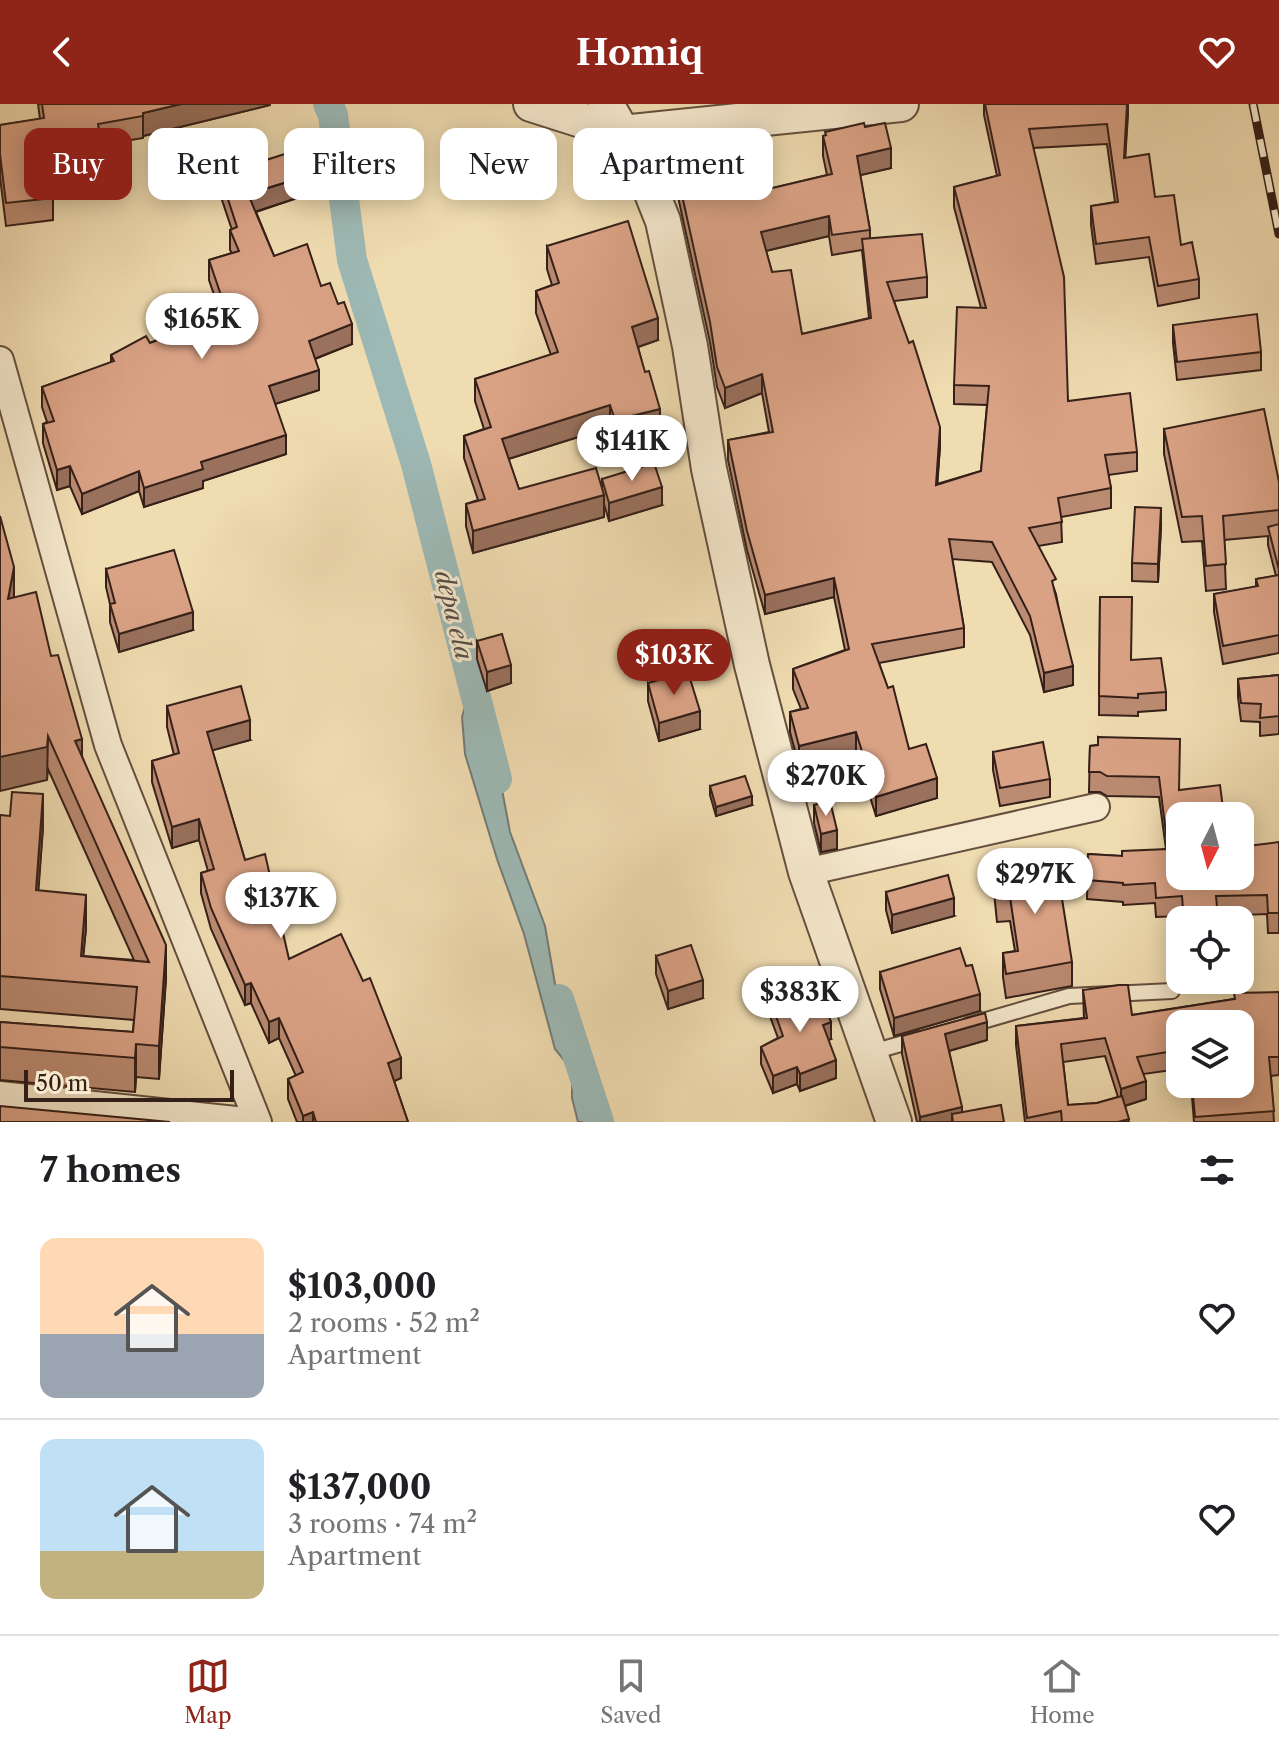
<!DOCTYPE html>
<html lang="en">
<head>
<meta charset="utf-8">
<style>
  body { margin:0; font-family:"Libre Caslon Text",serif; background:#f6f6f6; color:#202124; height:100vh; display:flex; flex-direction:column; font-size:30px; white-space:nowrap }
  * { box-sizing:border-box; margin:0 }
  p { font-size:26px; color:#757577 }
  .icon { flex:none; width:44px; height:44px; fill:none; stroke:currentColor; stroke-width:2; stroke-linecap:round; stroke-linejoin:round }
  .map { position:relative; height:1018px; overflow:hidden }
  .sheet { display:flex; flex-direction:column; background:#fff; flex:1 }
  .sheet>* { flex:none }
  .hud { position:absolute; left:24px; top:24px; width:800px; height:72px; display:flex; gap:16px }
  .needle { width:52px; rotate:186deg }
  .tools { position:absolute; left:1166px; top:698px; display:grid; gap:16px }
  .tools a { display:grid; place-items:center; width:88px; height:88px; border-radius:16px; background:#fff; box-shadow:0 4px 20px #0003; font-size:40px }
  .scale { position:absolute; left:24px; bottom:20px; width:210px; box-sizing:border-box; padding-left:8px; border:4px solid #352019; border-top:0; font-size:22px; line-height:28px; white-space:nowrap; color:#352019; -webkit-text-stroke:6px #f5e8cc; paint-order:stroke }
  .price { position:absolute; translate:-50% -68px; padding:0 18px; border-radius:28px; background:#fff; color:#222; font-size:26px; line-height:52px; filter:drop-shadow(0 2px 4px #0008) }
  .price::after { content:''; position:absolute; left:50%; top:48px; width:24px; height:18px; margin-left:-12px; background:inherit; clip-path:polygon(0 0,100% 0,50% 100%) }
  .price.current { background:#8f2418; color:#fff }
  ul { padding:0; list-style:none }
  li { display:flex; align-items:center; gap:24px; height:200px; padding:0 40px }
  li+li { border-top:2px solid #e0e0e0 }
  li span { display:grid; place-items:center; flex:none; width:224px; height:160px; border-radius:16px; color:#555 }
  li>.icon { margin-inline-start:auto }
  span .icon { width:96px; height:96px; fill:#fffc; stroke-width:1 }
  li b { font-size:34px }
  h2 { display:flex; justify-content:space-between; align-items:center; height:96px; padding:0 40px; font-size:34px }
  .chip { padding:0 28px; border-radius:16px; background:#fff; box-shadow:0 4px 20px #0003; font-size:28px; line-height:72px }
  .chip.current { background:#8f2418; color:#fff }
  header { display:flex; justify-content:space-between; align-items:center; height:104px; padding:0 40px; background:#8f2418; color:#fff; font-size:36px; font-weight:800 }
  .dock { display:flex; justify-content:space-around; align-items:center; height:112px; border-top:2px solid #e0e0e0; background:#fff; font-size:22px; color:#757577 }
  .dock a { display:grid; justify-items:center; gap:4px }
  .dock .current { color:#8f2418 }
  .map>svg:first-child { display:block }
</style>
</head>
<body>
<header><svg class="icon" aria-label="back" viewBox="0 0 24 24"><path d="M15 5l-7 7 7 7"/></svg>Homiq<svg class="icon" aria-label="heart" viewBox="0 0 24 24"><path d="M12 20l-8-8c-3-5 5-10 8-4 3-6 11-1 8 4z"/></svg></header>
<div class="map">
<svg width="1279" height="1018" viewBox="0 0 1279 1018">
  <rect width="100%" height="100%" fill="#f0dcb1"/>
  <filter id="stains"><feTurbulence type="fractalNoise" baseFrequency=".0025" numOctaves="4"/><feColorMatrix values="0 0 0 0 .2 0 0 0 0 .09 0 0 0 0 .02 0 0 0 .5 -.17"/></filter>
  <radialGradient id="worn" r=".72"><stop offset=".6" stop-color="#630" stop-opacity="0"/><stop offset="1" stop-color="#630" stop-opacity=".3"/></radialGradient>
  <polygon fill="#9db9b5" stroke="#737c77" stroke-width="2" points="467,596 481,619 500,675 510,728 545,822 555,880 567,908 570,934 576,954 586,970 594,1018 578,1018 572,994 572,974 568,961 555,945 524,830 497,755 465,650 462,613"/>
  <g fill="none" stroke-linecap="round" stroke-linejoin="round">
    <g stroke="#9db9b5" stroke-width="30">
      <polyline points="328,0 333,11 352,156 416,360 497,675"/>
      <polyline points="559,895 599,1018"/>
    </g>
    <g stroke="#644f3f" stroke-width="18">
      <g id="service">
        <polyline points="969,921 1069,892 1172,887"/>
        <polyline points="869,949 918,935"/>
      </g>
    </g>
    <g stroke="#644f3f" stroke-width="30">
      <g id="minor">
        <polyline points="0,256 108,641 258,1018"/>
        <polyline points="806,768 1096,703"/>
        <polyline points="0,991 255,1018"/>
      </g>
    </g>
    <g stroke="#644f3f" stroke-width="38">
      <g id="tertiary">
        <polyline points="531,0 622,29 901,0"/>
        <polyline points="606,0 640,59 663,117 690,242 709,365 752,561 806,768 894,1018"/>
      </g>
    </g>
    <use href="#service" stroke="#f5e8cc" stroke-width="14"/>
    <use href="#minor" stroke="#f5e8cc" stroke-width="26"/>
    <use href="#tertiary" stroke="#f5e8cc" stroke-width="34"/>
    <g stroke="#352019" stroke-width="9">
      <polyline id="rail" points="1253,0 1279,130"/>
    </g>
    <use href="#rail" stroke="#f5e8cc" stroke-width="6" stroke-dasharray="18" stroke-linecap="butt"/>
  </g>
  <g fill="#bb8b72" stroke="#352019" stroke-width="2" fill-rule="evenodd">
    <polygon points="38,0 270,0 270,1 143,32 143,34 102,41 102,65 50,75 53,94 53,116 6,122 0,73 0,21 40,15"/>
    <path d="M984,0H1128L1125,54L1155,93L1199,175V194L1158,202L1149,153L1096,160L1091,121V102L1115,98L1107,40L1033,44L1068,297L1137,348V367L1108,371L1111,384V404L1061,413L1062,438L1038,442L1056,490L1073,581L1044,588L1030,531L992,458L952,455L964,524V543L879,559L909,645L937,694L876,712L856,648L799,662L790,628V608L801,605L793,585V565L845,546L834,493L765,510L747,446L728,356V336L769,328L762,289L725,304L717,283L710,238L678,93V73L730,94L827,71L823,52V32L865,23L891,64L860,71L870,126V135L927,173V193L894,197L940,342L937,380L981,367L987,301L954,300V281L981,204L954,103V83L997,72L984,11ZM829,132L832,151L862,146L869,214L802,230L772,168L766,147Z"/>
    <polygon points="213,49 238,65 300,93 256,108 274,152 321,182 352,240 315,255 319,286 275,300 286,350 203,377 203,384 144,403 139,387 82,410 70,382 57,386 43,339 43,320 47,318 42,303 42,283 111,259 111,251 150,239 221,211 209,176 209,156 232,149 230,146 230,126 232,126 213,69"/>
    <polygon points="547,142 658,236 638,243 660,327 615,339 610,323 508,355 519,385 602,384 602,375 662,401 609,417 604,400 604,413 473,449 466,422 466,400 478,396 464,354 464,332 484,325 475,297 475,275 551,251 536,209 536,187 552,181 547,165"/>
    <polygon points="1173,221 1261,248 1261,266 1177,276 1173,239"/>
    <polygon points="1164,325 1279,378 1279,549 1223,560 1214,508 1214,490 1256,483 1256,475 1276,472 1268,441 1268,432 1224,436 1226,485 1206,487 1202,437 1182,438 1164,350"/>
    <polygon points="1161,422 1158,478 1132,477 1132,459"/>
    <polygon points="106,465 193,526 119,548 110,518 110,500 106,483"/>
    <polygon points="14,493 51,552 82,652 166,874 159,975 136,973 135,988 0,976 0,918 133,928 134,916 0,905 0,711 43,723 38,787 86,824 83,852 134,856 48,665 47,676"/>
    <polygon points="1100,493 1131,556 1166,588 1166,606 1138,608 1138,612 1099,611"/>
    <polygon points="477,537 511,579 487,587 477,555"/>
    <polygon points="1279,571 1279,630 1260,632 1260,618 1241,617 1238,593 1238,575"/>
    <polygon points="648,579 700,625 659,637 648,597"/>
    <polygon points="167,602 250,636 212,646 245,756 289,855 401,974 394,977 408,1018 297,1018 288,995 288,975 296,972 279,934 269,939 251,899 245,901 211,825 201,789 201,769 208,767 199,736 172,744 152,678 152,657 174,651 167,623"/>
    <polygon points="1098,633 1179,686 1180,772 1279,738 1279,829 1268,829 1267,810 1217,812 1217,816 1182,816 1182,812 1156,813 1155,799 1123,801 1123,798 1087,795 1088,750 1122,752 1166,745 1159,693 1107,692 1100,688 1089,688 1090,642 1098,641"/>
    <polygon points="993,648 1050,675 1050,693 1000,702 993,666"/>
    <polygon points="710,682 752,701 716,712 710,691"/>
    <polygon points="814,701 837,745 821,748 814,719"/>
    <polygon points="994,764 1072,858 1072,882 1006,894 1003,873 1003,849 1015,847 1010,817 997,818 994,788"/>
    <polygon points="886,788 954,812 892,829 886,806"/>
    <polygon points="656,852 703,894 668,905 656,870"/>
    <polygon points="880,868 980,907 894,932 880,885"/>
    <path d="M1083,886L1132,911L1279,888V971L1271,972L1274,1018H1194L1191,980H1240L1180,920V965L1143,970L1146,995L1125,1002L1129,1018H1025L1016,941V922L1084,914ZM1105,952L1118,993L1097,999L1068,1001L1063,958Z"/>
    <polygon points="771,898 831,935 828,936 836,974 800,987 797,980 773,989 761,960 761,943 778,934 771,915"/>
    <polygon points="902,932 987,936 949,947 962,1008 1004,1018 917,1018 902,950"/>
  </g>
  <g fill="#99715d" stroke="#352019" stroke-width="2">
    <polygon points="181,0 270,0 270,1 143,32 143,9"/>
    <polygon points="1128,0 1128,11 1124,73 1124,54"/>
    <polygon points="891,44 891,64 857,72 857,52"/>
    <polygon points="300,74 300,93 248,110 248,90"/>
    <polygon points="829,112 829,132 761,148 761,128"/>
    <polygon points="658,214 658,236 632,245 632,223"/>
    <polygon points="352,220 352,240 309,257 309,237"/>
    <polygon points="319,266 319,286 269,302 269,282"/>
    <polygon points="762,270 762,289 725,304 725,284"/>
    <polygon points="610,301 610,323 502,357 502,335"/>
    <polygon points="660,305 660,327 615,339 615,316"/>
    <polygon points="940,323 940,342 936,400 936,381"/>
    <polygon points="286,331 286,350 203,377 203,384 144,403 144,384 201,358"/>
    <polygon points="70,362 70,382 57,386 57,366"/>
    <polygon points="139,367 139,387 82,410 82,390"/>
    <polygon points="662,383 662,401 609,417 609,399"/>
    <polygon points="604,391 604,413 473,449 473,427"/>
    <polygon points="1161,404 1161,422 1158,478 1158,460"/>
    <polygon points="14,463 14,497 8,495"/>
    <polygon points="834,474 834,493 765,510 765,491"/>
    <polygon points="193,508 193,526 119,548 119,530"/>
    <polygon points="511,561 511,579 487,587 487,568"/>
    <polygon points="1073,562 1073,581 1044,588 1044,569"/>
    <polygon points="700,607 700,625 659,637 659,619"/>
    <polygon points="250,616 250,636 207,648 207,628"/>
    <polygon points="856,628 856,648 799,662 799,642"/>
    <polygon points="48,632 47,676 0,687 0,653"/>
    <polygon points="82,635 82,669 75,637"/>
    <polygon points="937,674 937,694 876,712 876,693"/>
    <polygon points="43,690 43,723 36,820 36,786"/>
    <polygon points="752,692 752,701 716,712 716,703"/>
    <polygon points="199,715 199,736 172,744 172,723"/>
    <polygon points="837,726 837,745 821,748 821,730"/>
    <polygon points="86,791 86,824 81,878 81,852"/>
    <polygon points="954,794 954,812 892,829 892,811"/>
    <polygon points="166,841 166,874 159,975 159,942"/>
    <polygon points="703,876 703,894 668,905 668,887"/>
    <polygon points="251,879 251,899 245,901 245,881"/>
    <polygon points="980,890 980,907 894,932 894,914"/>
    <polygon points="279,914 279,934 269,939 269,918"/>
    <polygon points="831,918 831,935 823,938 823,921"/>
    <polygon points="987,918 987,936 945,948 945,930"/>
    <polygon points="136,940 136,973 135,988 135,954"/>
    <polygon points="401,954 401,974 388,980 388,959"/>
    <polygon points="836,956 836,974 800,987 800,970"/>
    <polygon points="797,963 797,980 773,989 773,972"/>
    <polygon points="1146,977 1146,995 1121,1003 1121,985"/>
    <polygon points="962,1003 962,1018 952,1010 952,1018 920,1018 920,1013"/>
    <polygon points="313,1008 313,1018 303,1018 303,1012"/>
  </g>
  <g fill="#daa285" stroke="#352019" stroke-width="2">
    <polygon points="42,0 181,0 143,9 143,12 98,20 102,43 48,53 53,94 6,99 0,50 0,21 44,14"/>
    <polygon points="985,0 1127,0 1124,54 1149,50 1155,93 1174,91 1181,141 1192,138 1199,175 1158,182 1149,133 1096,140 1091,102 1118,98 1107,20 1029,25 1064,173 1068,297 1130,289 1137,348 1105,351 1111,384 1058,394 1062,418 1029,424 1056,475 1052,477 1073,562 1044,569 1030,512 992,438 949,435 964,524 872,540 888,584 893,582 909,645 926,640 937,674 876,693 856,628 799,642 790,608 808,604 793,565 849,545 834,474 765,491 747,427 728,336 773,328 762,270 725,284 717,263 710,218 678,73 724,64 730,94 832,70 823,32 826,31 825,28 864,19 865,23 885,19 891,44 857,52 870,126 832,131 829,112 761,128 772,168 791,166 802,230 871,214 862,135 922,130 927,173 887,178 909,239 913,237 940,323 936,381 981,367 989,282 954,281 957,203 986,204 954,83 1000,71"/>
    <polygon points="229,44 238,65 291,48 300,74 248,90 274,152 307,140 321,182 330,179 338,200 344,198 352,220 309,237 319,266 269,282 286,331 201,358 203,365 144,384 139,367 82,390 70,362 57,366 43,320 54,317 42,283 114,257 111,251 146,232 150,239 227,209 209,156 239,147 230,126 237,123 213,49"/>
    <polygon points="628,117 658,214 632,223 645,268 649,267 660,305 615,316 610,301 502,335 519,385 596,364 604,391 473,427 466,400 485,395 464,332 491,323 475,275 558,248 536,187 559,179 547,142"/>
    <polygon points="1257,210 1261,248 1177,258 1173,221"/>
    <polygon points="1264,305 1279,378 1279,406 1223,412 1226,460 1206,462 1202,412 1182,413 1164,325"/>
    <polygon points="654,359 662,383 609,399 602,375"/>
    <polygon points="1135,403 1161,404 1158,460 1132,459"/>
    <polygon points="0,412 14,463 8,495 36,488 51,552 58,551 82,635 75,637 166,841 159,942 136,940 135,954 0,943 0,918 133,928 137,883 0,872 0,711 10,712 12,688 43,690 36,786 86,791 81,852 149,858 48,632 47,643 0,653"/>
    <polygon points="1279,420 1279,466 1268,423"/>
    <polygon points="174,446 193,508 119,530 110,500 115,499 106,465"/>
    <polygon points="1279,471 1279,531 1223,542 1214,490 1258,482 1256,475"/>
    <polygon points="1100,493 1132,493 1131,556 1161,554 1166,588 1138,590 1138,594 1099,592"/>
    <polygon points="502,530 511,561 487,568 477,537"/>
    <polygon points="688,568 700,607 659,619 648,579"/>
    <polygon points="1279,571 1279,612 1260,614 1261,600 1241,599 1238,575"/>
    <polygon points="241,582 250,616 207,628 245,756 265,750 289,855 341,830 363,877 370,874 401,954 388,959 408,1018 316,1018 313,1008 303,1012 288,975 303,968 279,914 269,918 251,879 245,881 211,804 201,769 214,765 199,715 172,723 152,657 179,649 167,602"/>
    <polygon points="1098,633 1180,635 1179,686 1220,681 1224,712 1180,712 1180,772 1240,772 1240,743 1279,738 1279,809 1268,809 1267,791 1216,792 1217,803 1183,805 1182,792 1156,794 1155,779 1123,781 1123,779 1087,776 1088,750 1122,752 1122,747 1168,745 1159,673 1107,672 1100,668 1089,668 1090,642 1098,641"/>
    <polygon points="1043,638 1050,675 1000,684 993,648"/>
    <polygon points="745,672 752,692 716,703 710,682"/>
    <polygon points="830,697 837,726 821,730 814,701"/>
    <polygon points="1056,757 1072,858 1006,870 1003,849 1018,847 1010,793 997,794 994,764"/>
    <polygon points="948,771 954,794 892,811 886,788"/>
    <polygon points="691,841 703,876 668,887 656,852"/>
    <polygon points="960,844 966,862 972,861 980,890 894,914 880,868"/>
    <polygon points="1119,881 1128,881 1132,911 1235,895 1234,889 1279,888 1279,953 1269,953 1274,1007 1195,1013 1192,980 1240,980 1240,920 1180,920 1180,946 1137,953 1146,977 1121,985 1105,934 1061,940 1068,1001 1097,999 1122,992 1129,1015 1118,1018 1062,1018 1061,1007 1027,1014 1016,922 1087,914 1083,886"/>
    <polygon points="818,882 831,918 823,921 836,956 800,970 797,963 773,972 761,943 783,932 771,898"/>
    <polygon points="985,909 987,918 945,930 962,1003 920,1013 902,932"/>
    <polygon points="1001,1001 1004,1018 953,1018 952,1010"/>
    <polygon points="0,1002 170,1018 0,1018"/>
  </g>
  <g text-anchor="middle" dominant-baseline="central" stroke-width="6" stroke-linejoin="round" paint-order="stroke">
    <g font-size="24" font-style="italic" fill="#544e48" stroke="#f5e8cc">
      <text transform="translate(454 511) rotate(76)">depa ela</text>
    </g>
  </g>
  <rect width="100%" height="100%" filter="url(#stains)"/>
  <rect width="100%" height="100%" fill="url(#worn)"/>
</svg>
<div class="tools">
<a><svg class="needle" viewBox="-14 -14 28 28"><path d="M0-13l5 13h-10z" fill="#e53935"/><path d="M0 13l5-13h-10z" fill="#757577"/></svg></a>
<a><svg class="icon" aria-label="locate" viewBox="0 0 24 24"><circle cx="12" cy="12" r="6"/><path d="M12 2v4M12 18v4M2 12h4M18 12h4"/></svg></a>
<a><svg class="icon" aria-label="layers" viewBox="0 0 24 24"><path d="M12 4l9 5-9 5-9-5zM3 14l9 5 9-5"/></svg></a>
</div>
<div class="scale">50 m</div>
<b class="price" style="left:202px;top:257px">$165K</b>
<b class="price" style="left:632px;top:379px">$141K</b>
<b class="price current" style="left:674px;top:593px">$103K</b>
<b class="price" style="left:826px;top:714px">$270K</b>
<b class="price" style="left:1035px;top:812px">$297K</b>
<b class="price" style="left:281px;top:836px">$137K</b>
<b class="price" style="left:800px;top:930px">$383K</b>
<div class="hud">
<a class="chip current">Buy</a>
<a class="chip">Rent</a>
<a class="chip">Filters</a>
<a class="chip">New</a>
<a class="chip">Apartment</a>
</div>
</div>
<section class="sheet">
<h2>7 homes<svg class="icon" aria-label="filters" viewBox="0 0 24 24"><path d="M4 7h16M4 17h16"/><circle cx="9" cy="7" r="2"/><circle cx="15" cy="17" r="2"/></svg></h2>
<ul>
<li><span style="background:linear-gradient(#ffd9b3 60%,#9aa5b1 0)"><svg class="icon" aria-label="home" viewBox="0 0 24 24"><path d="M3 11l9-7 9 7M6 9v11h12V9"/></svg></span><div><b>$103,000</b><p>2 rooms · 52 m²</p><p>Apartment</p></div><svg class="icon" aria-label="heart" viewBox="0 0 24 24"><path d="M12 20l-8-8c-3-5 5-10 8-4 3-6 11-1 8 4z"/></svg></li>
<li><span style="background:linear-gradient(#bfe0f5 70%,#c2b280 0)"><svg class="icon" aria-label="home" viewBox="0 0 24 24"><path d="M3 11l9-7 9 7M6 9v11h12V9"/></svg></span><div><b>$137,000</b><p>3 rooms · 74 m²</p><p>Apartment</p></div><svg class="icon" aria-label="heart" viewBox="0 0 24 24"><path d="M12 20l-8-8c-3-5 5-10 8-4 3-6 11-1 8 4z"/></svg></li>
</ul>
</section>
<nav class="dock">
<a class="current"><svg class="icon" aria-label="map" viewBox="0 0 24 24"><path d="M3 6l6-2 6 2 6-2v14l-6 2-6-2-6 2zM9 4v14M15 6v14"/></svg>Map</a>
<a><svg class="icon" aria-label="saved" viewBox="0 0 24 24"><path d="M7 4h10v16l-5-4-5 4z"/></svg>Saved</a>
<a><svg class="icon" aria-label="home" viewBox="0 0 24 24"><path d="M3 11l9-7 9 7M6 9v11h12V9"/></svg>Home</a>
</nav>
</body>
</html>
